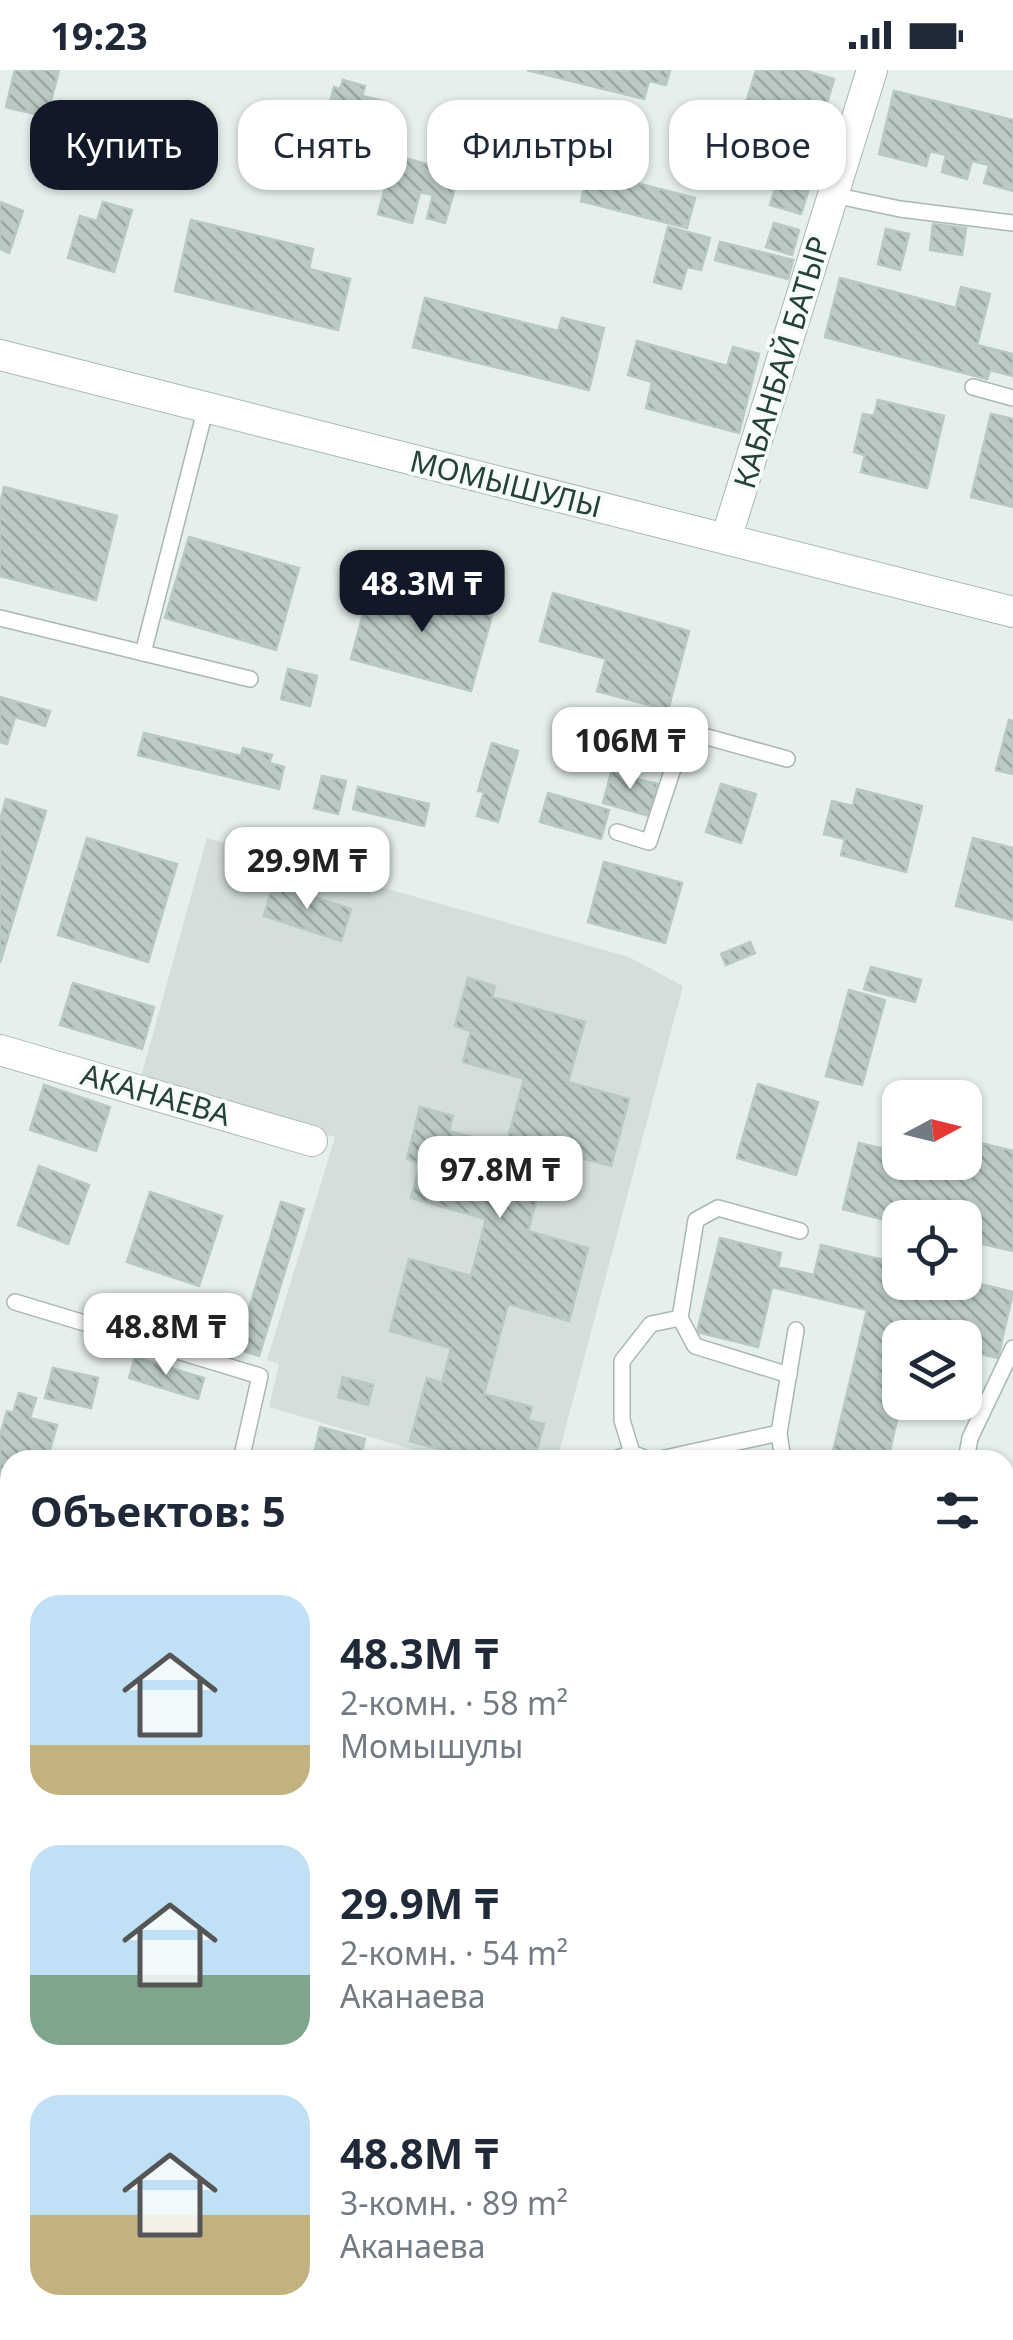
<!DOCTYPE html>
<html lang="ru">
<head>
<meta charset="utf-8">
<style>
  body { margin:0; font-family:"Noto Sans",sans-serif; background:#f2f2f3; color:#1f2937; height:100vh; display:flex; flex-direction:column; font-size:38px; white-space:nowrap }
  * { box-sizing:border-box; margin:0 }
  p { font-size:32px; color:#747a83 }
  .icon { flex:none; width:55px; height:55px; fill:none; stroke:currentColor; stroke-width:2; stroke-linecap:round; stroke-linejoin:round }
  .map { position:relative; flex:1; overflow:hidden }
  .drawer { position:absolute; left:0px; top:1380px; width:1015px; height:890px; display:flex; flex-direction:column; background:#fff; border-radius:30px 30px 0 0; box-shadow:0 2px 8px #0004 }
  .drawer>* { flex:none }
  .hud { position:absolute; left:30px; top:30px; width:955px; height:90px; display:flex; gap:20px }
  .needle { width:65px; rotate:83deg }
  .controls { position:absolute; left:882px; top:1010px; display:grid; gap:20px }
  .controls a { display:grid; place-items:center; width:100px; height:100px; border-radius:20px; background:#fff; box-shadow:0 2px 8px #0004; font-size:50px }
  .price { position:absolute; translate:-50% -85px; padding:0 22px; border-radius:20px; background:#fff; color:#222; font-size:32px; line-height:65px; filter:drop-shadow(0 2px 5px #0008) }
  .price::after { content:''; position:absolute; left:50%; top:60px; width:30px; height:22px; margin-left:-15px; background:inherit; clip-path:polygon(0 0,100% 0,50% 100%) }
  .price.on { background:#111827; color:#fff }
  ul { padding:0; list-style:none }
  li { display:flex; align-items:center; gap:30px; height:250px; padding:0 30px }
  li span { display:grid; place-items:center; flex:none; width:280px; height:200px; border-radius:30px; color:#555 }
  li>.icon { margin-inline-start:auto }
  span .icon { width:120px; height:120px; fill:#fffc; stroke-width:1 }
  li b { font-size:42px }
  h2 { display:flex; justify-content:space-between; align-items:center; height:120px; padding:0 30px; font-size:42px }
  .pill { padding:0 35px; border-radius:30px; background:#fff; box-shadow:0 2px 8px #0004; font-size:35px; line-height:90px }
  .pill.on { background:#111827; color:#fff }
  .status { display:flex; justify-content:space-between; align-items:center; height:70px; padding:0 50px; background:#fff; direction:ltr }
  .status svg { height:28px; fill:currentColor }
  .map>svg:first-child { display:block }
</style>
</head>
<body>
<div class="status"><b>19:23</b><svg viewBox="0 0 49 12"><path d="M0 12V9h3v3zM5 12V6h3v6zM10 12V3h3v9zM15 12V0h3v12zM26 1h20v11H26zM47 4h2v5h-2z"/></svg></div>
<div class="map">
<svg width="1013" height="2270" viewBox="0 0 1013 2270">
  <defs>
    <pattern id="building-back-hatch" width="6" height="6" patternUnits="userSpaceOnUse" patternTransform="scale(2.5)"><rect width="6" height="6" fill="#bbcac4"/><path d="M-1 5l2 2M0 0l6 6M5-1l2 2" fill="none" stroke="#98a6a0"/></pattern>
  </defs>
  <rect width="100%" height="100%" fill="#e6efeb"/>
  <polygon fill="#d4dfda" points="207,768 629,887 683,916 557,1390 448,1390 269,1337 279,1294 267,1290 335,1067 140,1011"/>
  <g fill="url(#building-back-hatch)" stroke="#b8c9c2" stroke-width="2.5">
    <polygon points="15,0 59,0 47,47 6,37"/>
    <polygon points="527,0 670,0 666,15 649,11 644,29"/>
    <polygon points="756,0 803,0 834,9 821,53 747,30"/>
    <polygon points="343,10 365,16 362,26 383,31 364,99 335,91 344,57 325,52 334,17 340,19"/>
    <polygon points="894,21 1013,50 1013,121 984,113 989,95 972,91 967,109 942,102 946,85 930,81 926,96 879,84"/>
    <polygon points="97,40 179,62 174,79 93,58"/>
    <polygon points="486,57 507,63 493,113 464,105 470,83 479,86"/>
    <polygon points="394,85 459,103 445,153 427,148 433,125 420,122 412,153 378,144"/>
    <polygon points="784,90 815,99 801,144 770,135"/>
    <polygon points="588,101 695,128 687,158 581,131"/>
    <polygon points="0,132 23,141 9,183 0,179"/>
    <polygon points="103,132 132,140 114,202 68,188 80,146 97,151"/>
    <polygon points="191,150 313,179 309,199 350,209 338,260 175,221"/>
    <polygon points="774,153 799,160 792,185 766,177"/>
    <polygon points="933,154 966,158 962,185 930,180"/>
    <polygon points="668,157 710,168 701,200 687,197 681,219 654,212"/>
    <polygon points="886,159 909,164 900,200 878,194"/>
    <polygon points="720,172 793,190 788,209 715,190"/>
    <polygon points="840,208 956,238 961,217 990,224 977,275 1013,284 1013,306 990,300 987,309 825,267"/>
    <polygon points="425,228 558,261 562,248 604,258 589,320 413,277"/>
    <polygon points="637,271 727,296 733,277 759,284 739,363 646,338 652,312 628,305"/>
    <polygon points="878,330 944,346 927,418 861,402 865,385 854,382 863,344 874,346"/>
    <polygon points="991,344 1013,349 1013,437 971,427"/>
    <polygon points="4,417 117,446 96,530 0,506 0,435"/>
    <polygon points="189,467 299,498 276,580 165,548"/>
    <polygon points="372,510 493,542 471,621 351,589"/>
    <polygon points="553,523 689,561 668,640 597,621 606,589 540,571"/>
    <polygon points="288,599 317,606 310,636 281,629"/>
    <polygon points="0,627 50,641 45,656 15,647 7,674 0,672"/>
    <polygon points="1009,650 1013,651 1013,704 996,700"/>
    <polygon points="144,663 241,686 243,678 272,685 269,693 284,697 279,719 138,685"/>
    <polygon points="492,673 518,681 498,752 477,746 484,722 478,721"/>
    <polygon points="613,695 634,701 632,708 658,714 649,746 603,733"/>
    <polygon points="322,706 346,711 338,744 314,738"/>
    <polygon points="721,714 756,724 741,773 706,762"/>
    <polygon points="358,717 429,734 424,756 353,739"/>
    <polygon points="857,719 922,736 906,802 841,785 845,769 824,764 832,731 853,736"/>
    <polygon points="548,723 609,740 601,769 540,752"/>
    <polygon points="6,729 46,741 0,893 0,750"/>
    <polygon points="87,768 177,794 148,892 58,865"/>
    <polygon points="973,768 1013,778 1013,850 956,836"/>
    <polygon points="604,792 682,813 665,873 588,852"/>
    <polygon points="273,814 351,839 341,871 264,846"/>
    <polygon points="750,872 755,883 726,895 721,884"/>
    <polygon points="871,897 921,910 915,932 864,919"/>
    <polygon points="468,908 495,916 492,927 585,952 568,1012 629,1029 611,1096 550,1080 528,1161 588,1178 569,1251 508,1234 484,1324 532,1337 528,1350 544,1354 534,1390 480,1390 410,1371 427,1308 442,1313 451,1278 390,1261 409,1189 471,1206 486,1149 411,1128 421,1093 407,1089 420,1037 453,1046 449,1061 506,1076 524,1009 463,992 471,961 455,956"/>
    <polygon points="73,913 154,937 142,979 60,955"/>
    <polygon points="849,920 885,930 862,1015 826,1006"/>
    <polygon points="758,1014 818,1032 796,1105 737,1088"/>
    <polygon points="44,1015 110,1037 96,1081 30,1060"/>
    <polygon points="859,1073 900,1083 900,1092 940,1092 974,1101 981,1073 1013,1081 1013,1181 974,1172 965,1209 965,1148 900,1148 900,1154 843,1139"/>
    <polygon points="39,1096 89,1115 68,1174 18,1155"/>
    <polygon points="150,1122 222,1146 199,1216 127,1192"/>
    <polygon points="281,1132 304,1139 259,1286 237,1279"/>
    <polygon points="720,1168 781,1183 778,1197 814,1205 821,1175 900,1194 900,1212 965,1210 1013,1222 998,1288 965,1280 965,1268 900,1268 901,1332 888,1389 893,1390 831,1390 867,1240 772,1217 758,1277 697,1262"/>
    <polygon points="135,1287 204,1308 198,1329 129,1308"/>
    <polygon points="53,1298 98,1308 91,1338 45,1328"/>
    <polygon points="343,1307 373,1315 368,1335 338,1327"/>
    <polygon points="19,1323 36,1328 30,1348 57,1355 47,1390 10,1390 10,1452 0,1449 0,1366 7,1341 13,1343"/>
    <polygon points="320,1357 365,1369 360,1390 315,1380"/>
    <polygon points="0,1829 10,1832 10,1888 0,1885"/>
    <polygon points="1005,1953 1013,1955 1013,2003 1005,2001"/>
    <polygon points="0,2010 10,2013 10,2074 0,2072"/>
    <polygon points="1005,2097 1012,2100 1010,2108 1013,2109 1013,2167 1005,2164"/>
    <polygon points="1005,2205 1013,2207 1013,2270 876,2270 878,2260 952,2260 975,2266 977,2260 1005,2260"/>
    <polygon points="24,2260 67,2260 64,2270"/>
    <polygon points="134,2260 282,2260 302,2265 301,2270 132,2270"/>
  </g>
  <g fill="none" stroke-linecap="round" stroke-linejoin="round">
    <g stroke="#a8b8b2" stroke-width="18">
      <g id="service">
        <polyline points="833,125 900,139 1013,153"/>
        <polyline points="973,317 1013,328"/>
        <polyline points="0,548 250,609"/>
        <polyline points="143,583 206,337"/>
        <polyline points="617,762 649,772 678,683 689,662 787,689"/>
        <polyline points="15,1232 260,1306 241,1390"/>
        <polyline points="789,1305 695,1276 680,1248 696,1150 718,1138 800,1161"/>
        <polyline points="612,1390 632,1383"/>
        <polyline points="649,1390 632,1383 622,1350 622,1291 651,1254 680,1248"/>
        <polyline points="656,1390 779,1363"/>
        <polyline points="783,1390 779,1363 796,1260"/>
        <polyline points="966,1390 970,1368 1013,1278"/>
        <polyline points="0,1809 10,1812"/>
        <polyline points="0,1963 10,1966"/>
        <polyline points="1005,2083 1013,2086"/>
        <polyline points="0,2149 10,2152 0,2198"/>
        <polyline points="1005,2182 1013,2184"/>
        <polyline points="118,2270 121,2260"/>
        <polyline points="329,2270 332,2260"/>
        <polyline points="552,2270 554,2260"/>
      </g>
    </g>
    <g stroke="#a8b8b2" stroke-width="32">
      <g id="minor">
        <polyline points="726,469 872,0"/>
        <polyline points="0,980 312,1071"/>
      </g>
    </g>
    <g stroke="#a8b8b2" stroke-width="32">
      <g id="tertiary">
        <polyline points="0,1576 10,1579"/>
        <polyline points="1005,1837 1013,1839"/>
      </g>
    </g>
    <g stroke="#a4bbb3" stroke-width="32">
      <polyline id="secondary" points="0,285 1013,542"/>
    </g>
    <use href="#service" stroke="#fff" stroke-width="15"/>
    <use href="#minor" stroke="#fff" stroke-width="30"/>
    <use href="#tertiary" stroke="#fff" stroke-width="30"/>
    <use href="#secondary" stroke="#fff" stroke-width="30"/>
  </g>
  <g text-anchor="middle" dominant-baseline="central" stroke-width="8" stroke-linejoin="round" paint-order="stroke">
    <g font-size="30" fill="#24423a" stroke="#f7fbf9">
      <text transform="translate(781 292) rotate(-73)">КАБАНБАЙ БАТЫР</text>
      <text transform="translate(506 413) rotate(14)">МОМЫШУЛЫ</text>
      <text transform="translate(156 1024) rotate(16)">АКАНАЕВА</text>
    </g>
  </g>
</svg>
<div class="controls">
<a><svg class="needle" viewBox="-14 -14 28 28"><path d="M0-13l5 13h-10z" fill="#e53935"/><path d="M0 13l5-13h-10z" fill="#747a83"/></svg></a>
<a><svg class="icon" aria-label="locate" viewBox="0 0 24 24"><circle cx="12" cy="12" r="6"/><path d="M12 2v4M12 18v4M2 12h4M18 12h4"/></svg></a>
<a><svg class="icon" aria-label="layers" viewBox="0 0 24 24"><path d="M12 4l9 5-9 5-9-5zM3 14l9 5 9-5"/></svg></a>
</div>
<b class="price on" style="left:422px;top:565px">48.3M ₸</b>
<b class="price" style="left:630px;top:722px">106M ₸</b>
<b class="price" style="left:307px;top:842px">29.9M ₸</b>
<b class="price" style="left:500px;top:1151px">97.8M ₸</b>
<b class="price" style="left:166px;top:1308px">48.8M ₸</b>
<div class="hud">
<a class="pill on">Купить</a>
<a class="pill">Снять</a>
<a class="pill">Фильтры</a>
<a class="pill">Новое</a>
</div>
<section class="drawer">
<h2>Объектов: 5<svg class="icon" aria-label="filters" viewBox="0 0 24 24"><path d="M4 7h16M4 17h16"/><circle cx="9" cy="7" r="2"/><circle cx="15" cy="17" r="2"/></svg></h2>
<ul>
<li><span style="background:linear-gradient(#bfe0f5 75%,#c2b280 0)"><svg class="icon" aria-label="home" viewBox="0 0 24 24"><path d="M3 11l9-7 9 7M6 9v11h12V9"/></svg></span><div><b>48.3M ₸</b><p>2-комн. · 58 m²</p><p>Момышулы</p></div></li>
<li><span style="background:linear-gradient(#bfe0f5 65%,#7fa58c 0)"><svg class="icon" aria-label="home" viewBox="0 0 24 24"><path d="M3 11l9-7 9 7M6 9v11h12V9"/></svg></span><div><b>29.9M ₸</b><p>2-комн. · 54 m²</p><p>Аканаева</p></div></li>
<li><span style="background:linear-gradient(#bfe0f5 60%,#c2b280 0)"><svg class="icon" aria-label="home" viewBox="0 0 24 24"><path d="M3 11l9-7 9 7M6 9v11h12V9"/></svg></span><div><b>48.8M ₸</b><p>3-комн. · 89 m²</p><p>Аканаева</p></div></li>
</ul>
</section>
</div>
</body>
</html>
